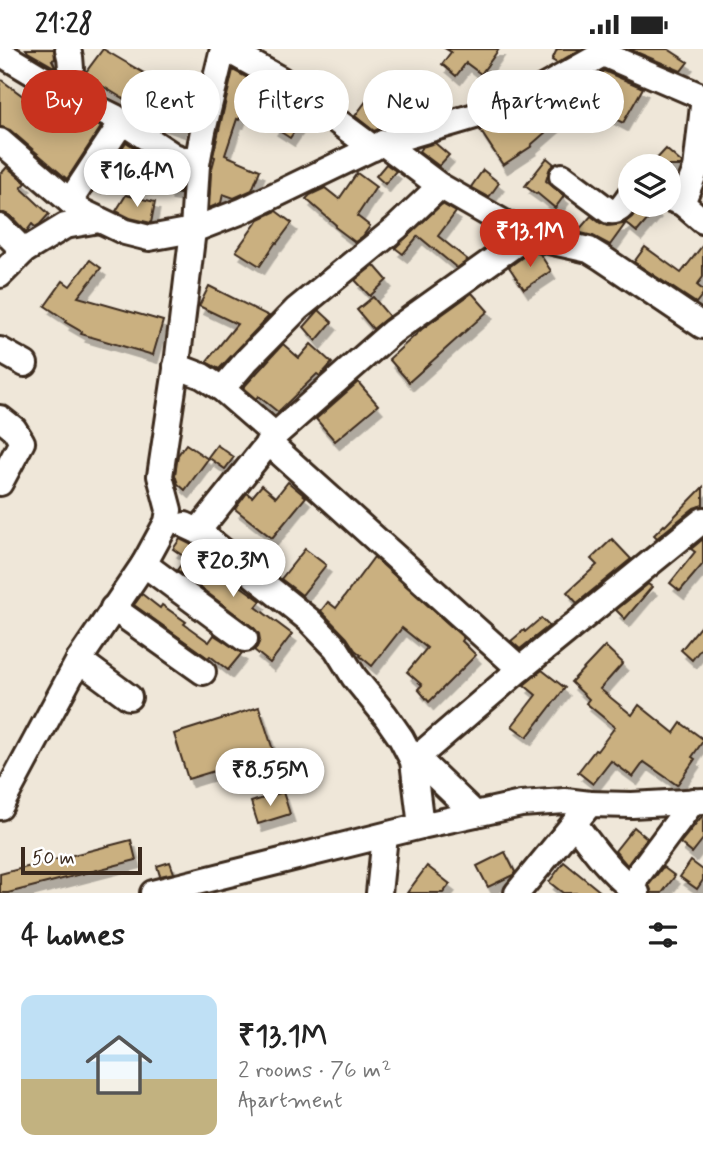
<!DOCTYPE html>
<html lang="en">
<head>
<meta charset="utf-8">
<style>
  body { margin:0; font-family:Mynerve,sans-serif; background:#f2f2f2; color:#222; height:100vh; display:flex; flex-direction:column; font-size:26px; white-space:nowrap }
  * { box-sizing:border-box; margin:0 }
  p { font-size:23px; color:#767676 }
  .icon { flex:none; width:38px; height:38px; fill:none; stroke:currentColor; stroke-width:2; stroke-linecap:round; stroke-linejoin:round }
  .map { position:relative; height:844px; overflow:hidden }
  .details { display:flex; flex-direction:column; background:#fff; flex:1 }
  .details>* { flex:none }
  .top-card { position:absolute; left:21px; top:21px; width:662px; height:63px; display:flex; gap:14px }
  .tools { position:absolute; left:618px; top:105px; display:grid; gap:14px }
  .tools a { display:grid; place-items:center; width:63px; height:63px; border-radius:50%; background:#fff; box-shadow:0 4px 18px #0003; font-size:35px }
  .scale { position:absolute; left:21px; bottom:18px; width:121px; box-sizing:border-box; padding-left:7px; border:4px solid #3b2a1e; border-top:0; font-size:19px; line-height:24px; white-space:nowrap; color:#3b2a1e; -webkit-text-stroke:5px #fff; paint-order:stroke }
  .price { position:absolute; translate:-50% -60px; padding:0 16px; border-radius:24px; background:#fff; color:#222; font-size:23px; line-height:46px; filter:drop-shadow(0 2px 4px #0008) }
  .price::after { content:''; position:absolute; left:50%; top:42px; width:21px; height:16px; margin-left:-10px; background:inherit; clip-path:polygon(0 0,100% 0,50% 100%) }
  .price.current { background:#c8321e; color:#fff }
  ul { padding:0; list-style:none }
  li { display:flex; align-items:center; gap:21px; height:175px; padding:0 21px }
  li span { display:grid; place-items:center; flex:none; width:196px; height:140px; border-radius:14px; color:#555 }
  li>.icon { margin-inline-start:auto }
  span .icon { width:84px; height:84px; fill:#fffc; stroke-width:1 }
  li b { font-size:30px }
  h2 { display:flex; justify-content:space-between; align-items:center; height:84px; padding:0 21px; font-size:30px }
  .tag { padding:0 24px; border-radius:32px; background:#fff; box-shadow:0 4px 18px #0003; font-size:24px; line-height:63px }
  .tag.current { background:#c8321e; color:#fff }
  .status { display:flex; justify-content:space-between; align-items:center; height:49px; padding:0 35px; background:#fff; direction:ltr }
  .status svg { height:19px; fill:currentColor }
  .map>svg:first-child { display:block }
</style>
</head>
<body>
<div class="status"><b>21:28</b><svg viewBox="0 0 49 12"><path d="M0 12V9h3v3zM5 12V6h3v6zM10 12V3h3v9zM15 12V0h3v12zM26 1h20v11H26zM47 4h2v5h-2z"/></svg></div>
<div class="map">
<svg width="703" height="844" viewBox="0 0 703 844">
  <defs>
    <filter id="shadow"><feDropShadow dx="4.5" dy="8" stdDeviation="0" flood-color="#0004"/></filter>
  </defs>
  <rect width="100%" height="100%" fill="#efe7d9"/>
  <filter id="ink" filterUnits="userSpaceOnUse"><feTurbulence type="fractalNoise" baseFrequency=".0143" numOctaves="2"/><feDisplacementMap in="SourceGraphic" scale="14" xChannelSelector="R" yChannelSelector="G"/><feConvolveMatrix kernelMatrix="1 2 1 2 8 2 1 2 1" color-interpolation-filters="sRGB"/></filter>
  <g filter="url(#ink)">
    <g fill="#cab080" stroke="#3b2a1e" stroke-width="2" filter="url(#shadow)">
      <polygon points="26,0 54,0 55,10 52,11 56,19 28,3"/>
      <polygon points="103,0 144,24 127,52 99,35 94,41 84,36 86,23"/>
      <polygon points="446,0 499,0 481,25 466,14 456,27 442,15 451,3"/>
      <polygon points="557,0 581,0 557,14 552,11"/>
      <polygon points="629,0 668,0 688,13 681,22"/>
      <polygon points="233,21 261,36 255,45 251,42 239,71 237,70 225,106 260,121 252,141 234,149 223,145 221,154 209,159 211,123 215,108 213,107"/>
      <polygon points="604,22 643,39 623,74 602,63 597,71 584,63 574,70 600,24"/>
      <polygon points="0,30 31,53 38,44 101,78 67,130 10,81 0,78"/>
      <polygon points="373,43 395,60 381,79 374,82 355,67"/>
      <polygon points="163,53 187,61 180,80 157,72"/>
      <polygon points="548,53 562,69 531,96 532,97 503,116 480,81 502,74 504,77 514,69"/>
      <polygon points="139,54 156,62 151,74 135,63"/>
      <polygon points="289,55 305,67 290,89 273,78"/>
      <polygon points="126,93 144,105 126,131 109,119"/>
      <polygon points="435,94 449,106 439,117 419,102 422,98"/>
      <polygon points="666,100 682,114 681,117 650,117"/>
      <polygon points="547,109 554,115 550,119 546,132 564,147 555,159 537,144 536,145 525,137"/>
      <polygon points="386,115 396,122 385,135 376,127"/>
      <polygon points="7,118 26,134 21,139 49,165 40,175 35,178 32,175 26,183 11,167 4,164 0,164 0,126"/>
      <polygon points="483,121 499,134 489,148 471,138"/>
      <polygon points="171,122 181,125 180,145 168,143"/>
      <polygon points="357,124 376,138 357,167 370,177 363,187 355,193 335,178 336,176 306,150 310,146 325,139 339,150"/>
      <polygon points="126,146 155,153 151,174 130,169 116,162"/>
      <polygon points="442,155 456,163 438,187 468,211 457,219 418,187 403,205 395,199"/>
      <polygon points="642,156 649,156 656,161 637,183 626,174 610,196 593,187 577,183 591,167 600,174 607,177 623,175 632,168"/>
      <polygon points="276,162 292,174 277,194 276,193 260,217 236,202 259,170"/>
      <polygon points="703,196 703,228 697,236 703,241 703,245 696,254 634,213 645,198 681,224"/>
      <polygon points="531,202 540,205 551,222 524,240 509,218"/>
      <polygon points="90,211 101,219 78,248 163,272 153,306 81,285 82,283 65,273 66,271 45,257 63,232 70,237"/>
      <polygon points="374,216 387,231 370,247 355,231"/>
      <polygon points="209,237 269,267 219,320 206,313 237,275 199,257"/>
      <polygon points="472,244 488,262 409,333 389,310 422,280"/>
      <polygon points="373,248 389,267 373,280 357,261"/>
      <polygon points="319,261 332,273 316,292 304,278"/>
      <polygon points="283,295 299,309 311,295 332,314 320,327 317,325 278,363 258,347 256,350 243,339"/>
      <polygon points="358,333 378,356 335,392 316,370"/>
      <polygon points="186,395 208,410 185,441 178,435 175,426 178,406"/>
      <polygon points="217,396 234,408 225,420 208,408"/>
      <polygon points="288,433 306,448 272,489 235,460 247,444 252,448 262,436 276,448"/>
      <polygon points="703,438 703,456 694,459 657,489 654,486 664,476 665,477"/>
      <polygon points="180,490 190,495 229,526 228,528 261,552 256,558 292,585 270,614 254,601 257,598 260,591 259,585 254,579 177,521 186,509 173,500"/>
      <polygon points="612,490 631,510 577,554 567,543 597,516 591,510"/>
      <polygon points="703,490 703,515 680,542 670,534 695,503 691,500"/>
      <polygon points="305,500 326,516 302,546 281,530"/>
      <polygon points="374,508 464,589 462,592 476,606 429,653 418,640 422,636 407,623 427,599 402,579 372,617 360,607 361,606 355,601 347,589 321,562 328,553 336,559"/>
      <polygon points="648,535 652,538 625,570 616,561"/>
      <polygon points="142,545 160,559 162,556 186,573 184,575 209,593 214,586 242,604 228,621 210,607 208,609 134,556"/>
      <polygon points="541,569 549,577 520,600 511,592 524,581 525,583"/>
      <polygon points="703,574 703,597 692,611 681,601"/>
      <polygon points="605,597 623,614 600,640 632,666 639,656 674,684 681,674 703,690 703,692 692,708 695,710 677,736 644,713 633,728 611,712 593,735 578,723 595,701 597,702 615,678 586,654 589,650 571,633"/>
      <polygon points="542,621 565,639 527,688 512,677 536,646 524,636"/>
      <polygon points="259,658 274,704 188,730 174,685"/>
      <polygon points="283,743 290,765 258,775 251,753"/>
      <polygon points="702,767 703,767 703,790 692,804 680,794"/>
      <polygon points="634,778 647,789 627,816 615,802"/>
      <polygon points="131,791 136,811 8,844 0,844 0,825"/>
      <polygon points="505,803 515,823 513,826 488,838 477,817"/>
      <polygon points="691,812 703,821 703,831 697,840 680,828"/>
      <polygon points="170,813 174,824 160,827 157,817"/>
      <polygon points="564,813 602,844 563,844 549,833"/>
      <polygon points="427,817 450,835 443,844 407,844"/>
      <polygon points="663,818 675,827 662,844 652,844 649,836"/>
    </g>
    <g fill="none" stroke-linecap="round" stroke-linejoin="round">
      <g stroke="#3b2a1e" stroke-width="30">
        <g id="minor">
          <polyline points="226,0 280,30 373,99"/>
          <polyline points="0,4 67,44 115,68 174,107 197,115"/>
          <path d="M67,44C71,28 73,16 68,0"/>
          <polyline points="0,92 81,162 125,183 149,189 193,181 242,162 383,94 492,62 528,47 603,5 703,48"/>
          <polyline points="383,94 440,137 513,179 540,190 589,201 602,209 703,277"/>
          <path d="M562,127L609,162C620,164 624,155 630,147"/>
          <polyline points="668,149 682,154 703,172"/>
          <polyline points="70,152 122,73"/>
          <polyline points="682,154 696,120 703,57"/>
          <polyline points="0,178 24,202"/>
          <polyline points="0,226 24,202 65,177 99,171"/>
          <polyline points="0,301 25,315"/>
          <polyline points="176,317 202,327 222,340 275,386"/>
          <polyline points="222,340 248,310 297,260 396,179 440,137"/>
          <polyline points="0,369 14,380 22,393 0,434"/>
          <polyline points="268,393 520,620"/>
          <polyline points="185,476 198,482 309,571 336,599 354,628 385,666 401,689 413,712 421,777"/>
          <polyline points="198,482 275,386 392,283 528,186"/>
          <polyline points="144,515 245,590"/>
          <polyline points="113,559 203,623"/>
          <polyline points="79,611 129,648"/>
          <polyline points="416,708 475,765"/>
          <polyline points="413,712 520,620 703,471"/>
          <polyline points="590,755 632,756 703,752"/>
          <polyline points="0,758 79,611 144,515 167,473 169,461 160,427 178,307 193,181 197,115 203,82 223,0"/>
          <path d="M575,775C594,801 611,824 637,844"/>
          <polyline points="629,838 693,752"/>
          <polyline points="153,844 421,777 521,755 565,752 590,755 517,844"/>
          <polyline points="379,844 385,787"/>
        </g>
      </g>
      <use href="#minor" stroke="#fff" stroke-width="24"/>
    </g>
  </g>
</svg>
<div class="tools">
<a><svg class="icon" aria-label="layers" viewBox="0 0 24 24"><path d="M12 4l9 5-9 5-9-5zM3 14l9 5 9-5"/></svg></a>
</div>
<div class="scale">50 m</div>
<b class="price" style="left:137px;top:160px">₹16.4M</b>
<b class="price current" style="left:530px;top:220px">₹13.1M</b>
<b class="price" style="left:233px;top:550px">₹20.3M</b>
<b class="price" style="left:270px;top:759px">₹8.55M</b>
<div class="top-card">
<a class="tag current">Buy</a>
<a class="tag">Rent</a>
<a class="tag">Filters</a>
<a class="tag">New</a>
<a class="tag">Apartment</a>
</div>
</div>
<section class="details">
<h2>4 homes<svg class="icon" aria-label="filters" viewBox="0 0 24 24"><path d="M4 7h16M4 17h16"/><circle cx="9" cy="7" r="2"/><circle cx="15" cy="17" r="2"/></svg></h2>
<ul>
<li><span style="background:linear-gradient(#bfe0f5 60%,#c2b280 0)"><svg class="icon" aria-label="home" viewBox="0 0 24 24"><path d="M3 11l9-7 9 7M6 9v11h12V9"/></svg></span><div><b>₹13.1M</b><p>2 rooms · 76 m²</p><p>Apartment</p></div></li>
</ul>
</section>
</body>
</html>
